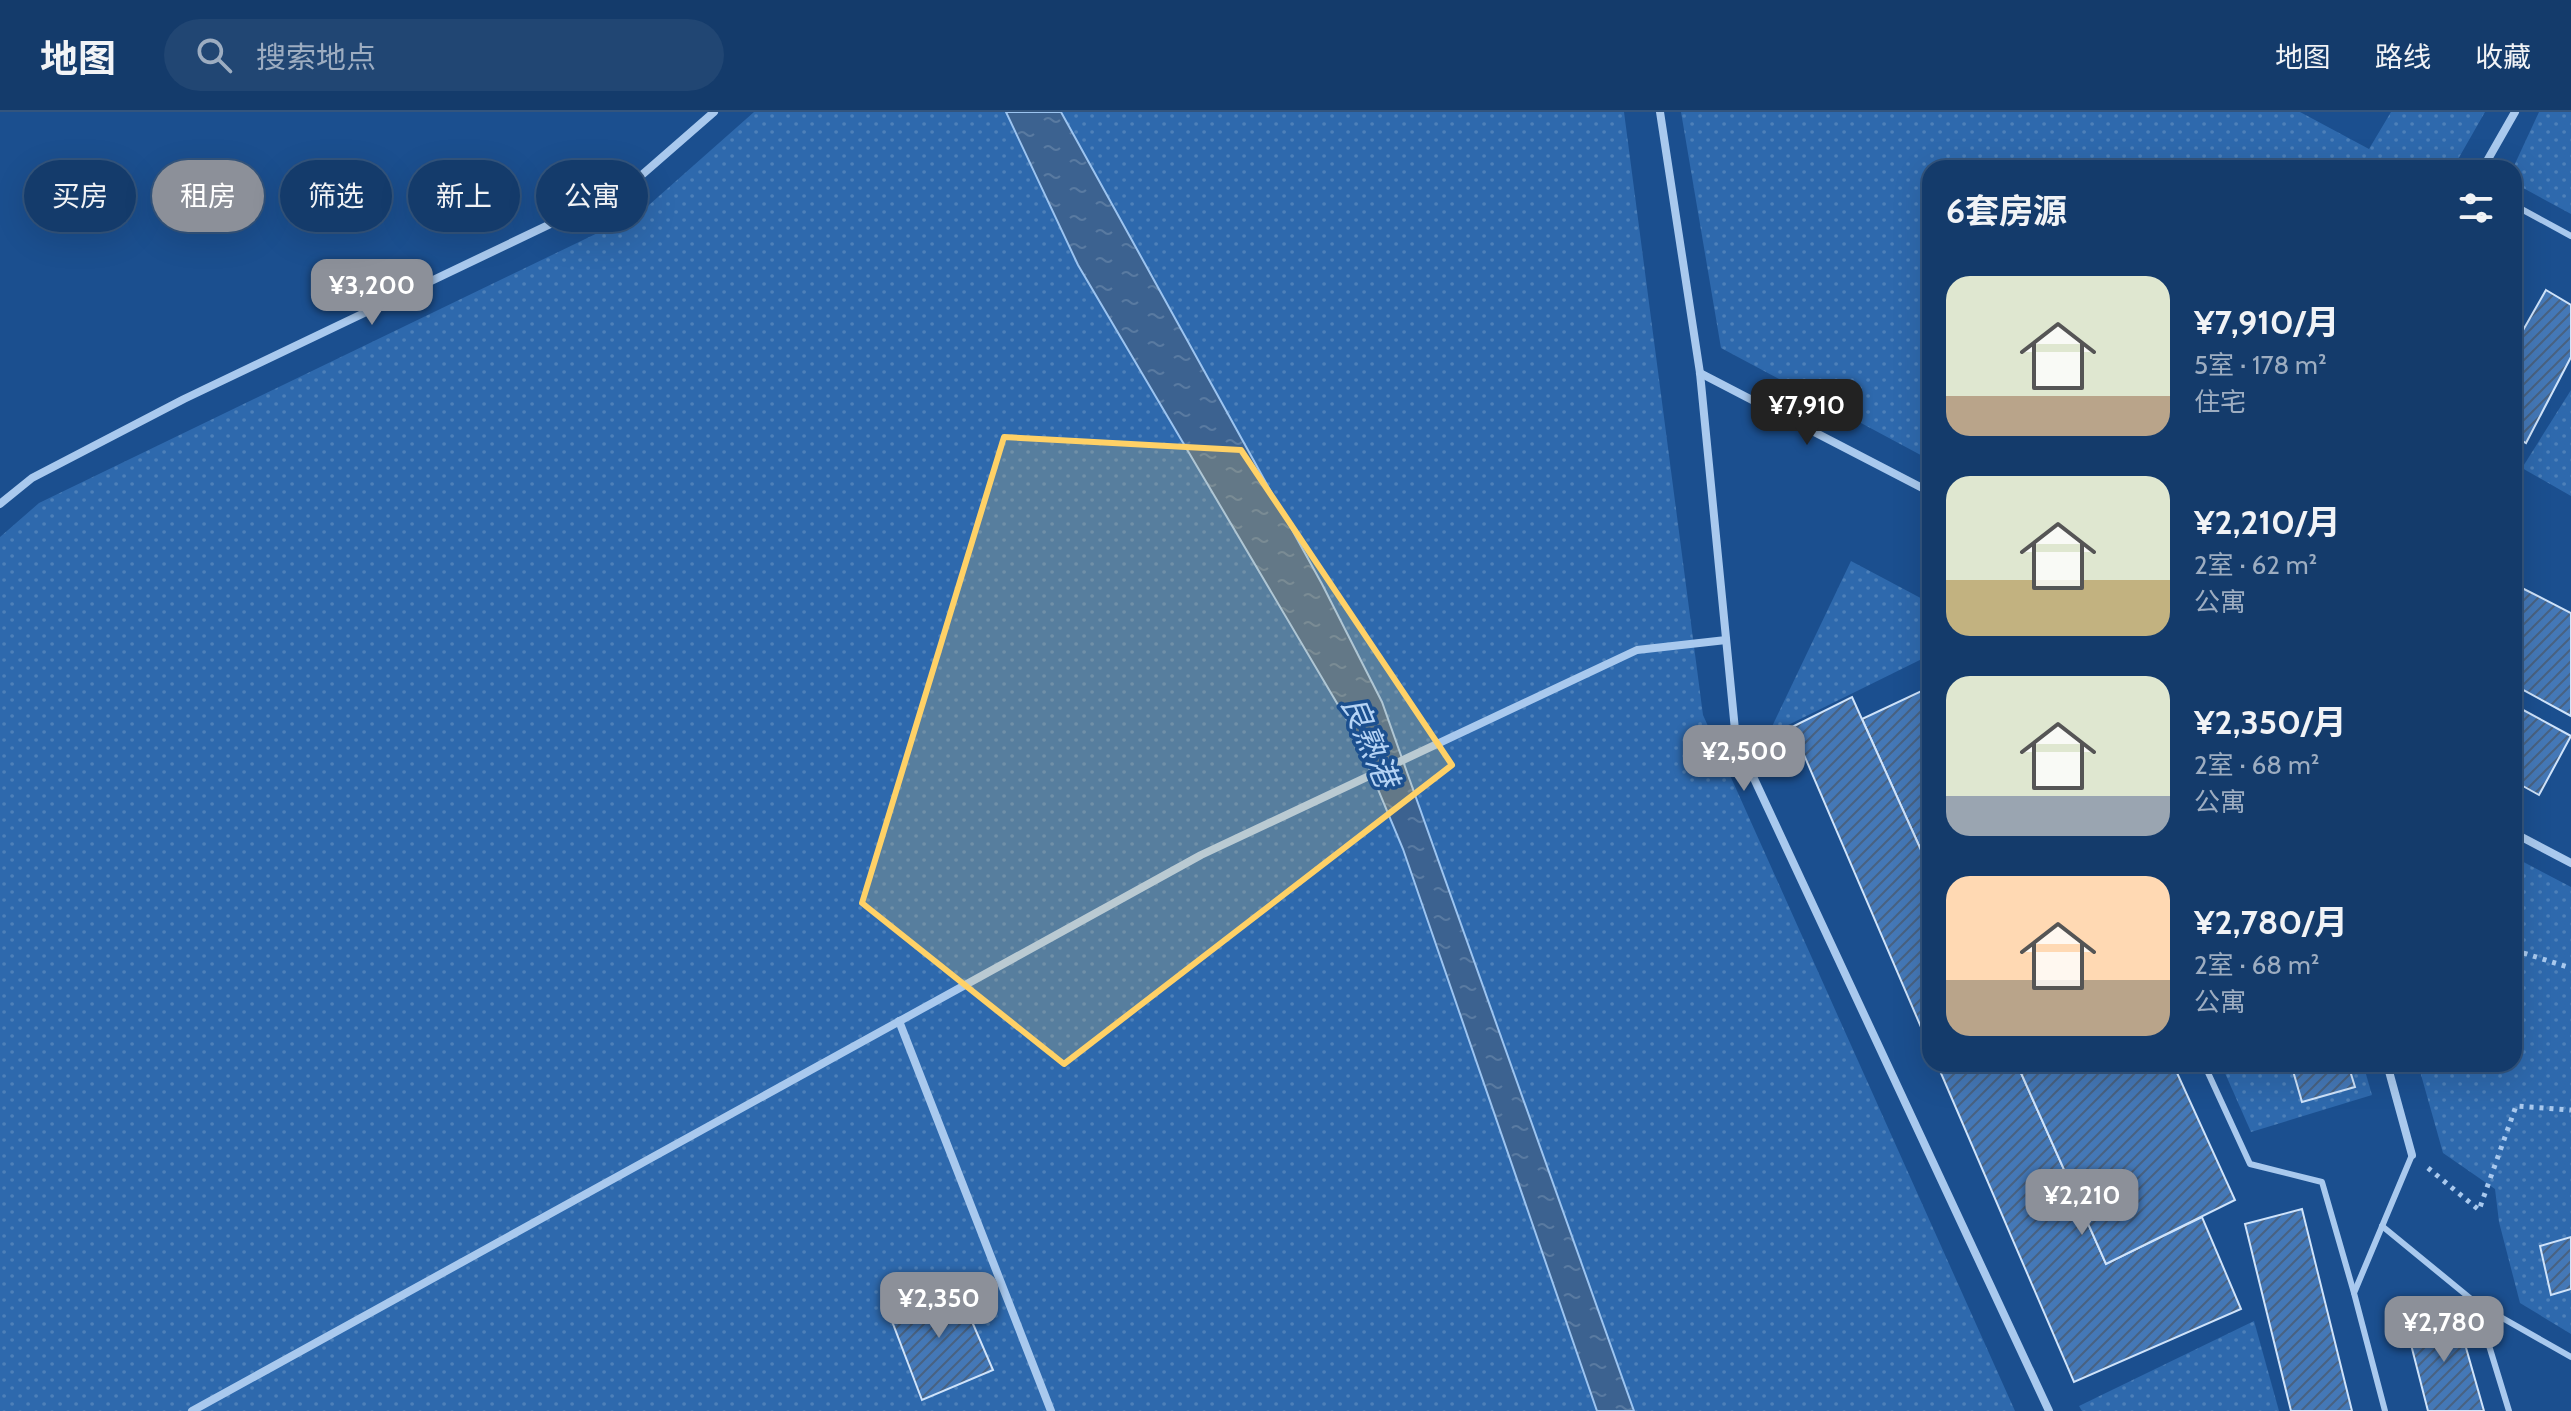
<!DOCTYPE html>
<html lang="zh">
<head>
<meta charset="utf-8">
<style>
  body { margin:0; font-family:Cabin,"Noto Sans SC",sans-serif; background:#214673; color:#f1f3f6; height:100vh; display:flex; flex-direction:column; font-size:30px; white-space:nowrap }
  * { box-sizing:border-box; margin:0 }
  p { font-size:26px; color:#9dadc1 }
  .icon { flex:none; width:44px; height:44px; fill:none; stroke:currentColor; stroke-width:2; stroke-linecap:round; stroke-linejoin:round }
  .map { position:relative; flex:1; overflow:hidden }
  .details { position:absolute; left:1922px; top:48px; width:600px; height:912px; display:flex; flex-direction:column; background:#143b6b; border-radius:24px; box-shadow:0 8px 32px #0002,0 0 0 2px #33557e }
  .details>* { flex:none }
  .top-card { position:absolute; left:24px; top:48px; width:760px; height:72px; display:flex; gap:16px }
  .price { position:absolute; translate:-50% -68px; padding:0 18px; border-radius:16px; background:#8c9099; color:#fff; font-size:26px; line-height:52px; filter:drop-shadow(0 2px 4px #0008) }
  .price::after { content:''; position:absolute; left:50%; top:48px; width:24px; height:18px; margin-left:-12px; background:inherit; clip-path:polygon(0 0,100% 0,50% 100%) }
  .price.selected { background:#222; color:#fff }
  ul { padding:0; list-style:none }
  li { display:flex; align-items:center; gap:24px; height:200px; padding:0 24px }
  li span { display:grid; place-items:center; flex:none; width:224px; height:160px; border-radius:24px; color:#555 }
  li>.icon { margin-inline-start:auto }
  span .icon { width:96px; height:96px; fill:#fffc; stroke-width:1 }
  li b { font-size:34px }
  h2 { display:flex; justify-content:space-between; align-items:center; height:96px; padding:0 24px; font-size:34px }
  .chip { padding:0 28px; border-radius:36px; background:#143b6b; box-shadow:0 8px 32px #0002,0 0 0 2px #33557e; font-size:28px; line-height:72px }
  .chip.selected { background:#8c9099; color:#fff }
  header { display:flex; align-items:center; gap:48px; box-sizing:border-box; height:112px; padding:0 40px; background:#143b6b; border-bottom:2px solid #33557e }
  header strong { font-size:38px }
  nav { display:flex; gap:44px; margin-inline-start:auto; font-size:28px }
  .search { width:560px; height:72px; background:#214673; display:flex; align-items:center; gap:20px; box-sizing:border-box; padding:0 28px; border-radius:44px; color:#9dadc1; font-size:30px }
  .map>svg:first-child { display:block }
</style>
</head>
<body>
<header>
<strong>地图</strong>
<div class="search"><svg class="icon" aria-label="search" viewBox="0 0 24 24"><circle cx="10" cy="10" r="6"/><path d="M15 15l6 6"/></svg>搜索地点</div>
<nav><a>地图</a><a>路线</a><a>收藏</a></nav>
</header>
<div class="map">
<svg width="2571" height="1299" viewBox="0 0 2571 1299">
  <defs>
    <pattern id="grass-dots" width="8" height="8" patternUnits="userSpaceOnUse" patternTransform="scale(2)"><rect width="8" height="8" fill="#2e69ad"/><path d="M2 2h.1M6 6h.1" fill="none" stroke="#4d80b9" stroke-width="1.8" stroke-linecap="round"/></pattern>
    <pattern id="water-ripples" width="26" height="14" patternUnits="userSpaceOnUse" patternTransform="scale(2)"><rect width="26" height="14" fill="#3c6290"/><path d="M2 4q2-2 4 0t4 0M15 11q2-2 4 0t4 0" fill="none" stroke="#597aa1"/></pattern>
    <pattern id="building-hatch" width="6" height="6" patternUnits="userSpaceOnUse" patternTransform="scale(2)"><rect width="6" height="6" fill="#4478b7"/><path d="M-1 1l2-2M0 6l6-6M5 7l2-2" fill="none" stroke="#486282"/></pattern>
  </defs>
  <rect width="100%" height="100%" fill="#1b4f8f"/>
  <g fill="url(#grass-dots)">
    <polygon points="754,0 1624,0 1703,603 2015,1299 0,1299 0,425 39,391 641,100"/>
    <polygon points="1681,0 2300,0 2369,37 2391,0 2485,0 2453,56 1930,56 1930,348 1721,236"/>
    <polygon points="2539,0 2571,0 2571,102 2514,71 2513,56"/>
    <polygon points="2571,278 2571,384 2522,356"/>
    <polygon points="1851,449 1930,491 1930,543 1768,623"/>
    <polygon points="2514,745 2571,775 2571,1222 2520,1191 2499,1110 2495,1077 2443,1041 2418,952 2514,952"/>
    <polygon points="2221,952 2363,952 2372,983 2251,1020"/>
    <polygon points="2254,1209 2279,1299 2082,1299 2079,1294"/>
  </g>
  <polygon fill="url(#water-ripples)" stroke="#9cc4f0" stroke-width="2" points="1006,0 1061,0 1322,472 1382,590 1634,1299 1597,1299 1403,737 1354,620 1078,153"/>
  <g fill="url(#building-hatch)" stroke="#cfe3fa" stroke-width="2">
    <polygon points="2546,178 2571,193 2571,245 2526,331 2514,324 2514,234"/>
    <polygon points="2514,472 2571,501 2571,604 2514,573"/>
    <polygon points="1930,575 1930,758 1862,607"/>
    <polygon points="1852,585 1930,758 1930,936 1792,615"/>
    <polygon points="2514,593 2571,624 2539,683 2514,669"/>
    <polygon points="1937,952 2017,952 2106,1152 2202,1105 2241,1197 2074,1270"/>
    <polygon points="2017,952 2173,952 2235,1088 2106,1152"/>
    <polygon points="2291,952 2348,952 2355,975 2302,990"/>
    <polygon points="2302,1097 2352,1299 2291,1299 2245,1112"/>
    <polygon points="2571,1125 2571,1177 2551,1183 2540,1134"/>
    <polygon points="954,1168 993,1258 922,1288 887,1196"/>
    <polygon points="2455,1197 2484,1299 2428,1299 2406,1213"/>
  </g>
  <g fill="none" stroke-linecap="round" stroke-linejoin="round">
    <g stroke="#a9c9ee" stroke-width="5" stroke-dasharray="4 6" stroke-linecap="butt">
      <polyline points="2514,838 2571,856"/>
      <polyline points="2428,1056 2479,1098 2516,994 2571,998"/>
    </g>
    <g stroke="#a9c9ee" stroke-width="6">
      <polyline points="2514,93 2571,124"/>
      <polyline points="2204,952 2250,1052 2322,1070 2354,1181"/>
      <polyline points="2382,1114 2476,1191 2509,1299"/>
      <polyline points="2476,1191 2571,1245"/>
      <polyline points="2385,1299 2354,1181 2412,1043"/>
    </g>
    <g stroke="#a9c9ee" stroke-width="8">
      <polyline points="1660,0 1700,261 1736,628 2049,1299"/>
      <polyline points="2483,56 2515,0"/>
      <polyline points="1700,261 1930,380"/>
      <polyline points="0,392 32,366 184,287 628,75 714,0"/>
      <polyline points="2514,721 2571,751"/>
      <polyline points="899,909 1051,1299"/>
      <polyline points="2387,952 2412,1043"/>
      <polyline points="192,1299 1201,743 1637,538 1726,528"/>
    </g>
  </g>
  <path fill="#ffd166" fill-opacity="0.2" stroke="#ffd166" stroke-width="6" stroke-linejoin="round" d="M1004,325L1241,338L1452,653L1064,952L862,791Z"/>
  <g text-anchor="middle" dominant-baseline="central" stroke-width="7" stroke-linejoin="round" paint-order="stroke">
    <g font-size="32" font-style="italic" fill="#b5d3f5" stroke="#1b4f8f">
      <text transform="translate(1370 629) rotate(67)">良熟港</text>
    </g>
  </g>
</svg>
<b class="price" style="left:372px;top:215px">¥3,200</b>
<b class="price selected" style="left:1807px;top:335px">¥7,910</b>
<b class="price" style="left:1744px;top:681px">¥2,500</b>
<b class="price" style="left:2082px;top:1125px">¥2,210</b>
<b class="price" style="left:939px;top:1228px">¥2,350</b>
<b class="price" style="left:2444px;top:1252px">¥2,780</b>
<div class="top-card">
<a class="chip">买房</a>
<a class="chip selected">租房</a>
<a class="chip">筛选</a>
<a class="chip">新上</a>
<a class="chip">公寓</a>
</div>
<section class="details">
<h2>6套房源<svg class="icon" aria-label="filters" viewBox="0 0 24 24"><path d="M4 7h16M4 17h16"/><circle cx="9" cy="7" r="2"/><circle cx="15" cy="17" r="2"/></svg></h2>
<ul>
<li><span style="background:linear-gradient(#dfe7d0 75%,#b9a48a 0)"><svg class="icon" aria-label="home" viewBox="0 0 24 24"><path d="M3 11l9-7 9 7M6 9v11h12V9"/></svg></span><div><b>¥7,910/月</b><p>5室 · 178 m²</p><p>住宅</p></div></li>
<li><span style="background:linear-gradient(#dfe7d0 65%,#c2b280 0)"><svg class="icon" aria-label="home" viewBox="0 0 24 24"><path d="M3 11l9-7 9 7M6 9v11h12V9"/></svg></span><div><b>¥2,210/月</b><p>2室 · 62 m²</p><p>公寓</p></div></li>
<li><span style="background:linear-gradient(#dfe7d0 75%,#9aa5b1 0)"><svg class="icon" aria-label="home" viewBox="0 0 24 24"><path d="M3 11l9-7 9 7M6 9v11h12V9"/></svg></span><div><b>¥2,350/月</b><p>2室 · 68 m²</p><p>公寓</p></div></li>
<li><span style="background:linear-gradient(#ffd9b3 65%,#b9a48a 0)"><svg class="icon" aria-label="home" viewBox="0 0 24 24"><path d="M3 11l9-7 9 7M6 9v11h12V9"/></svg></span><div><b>¥2,780/月</b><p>2室 · 68 m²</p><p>公寓</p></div></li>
</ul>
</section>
</div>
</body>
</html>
